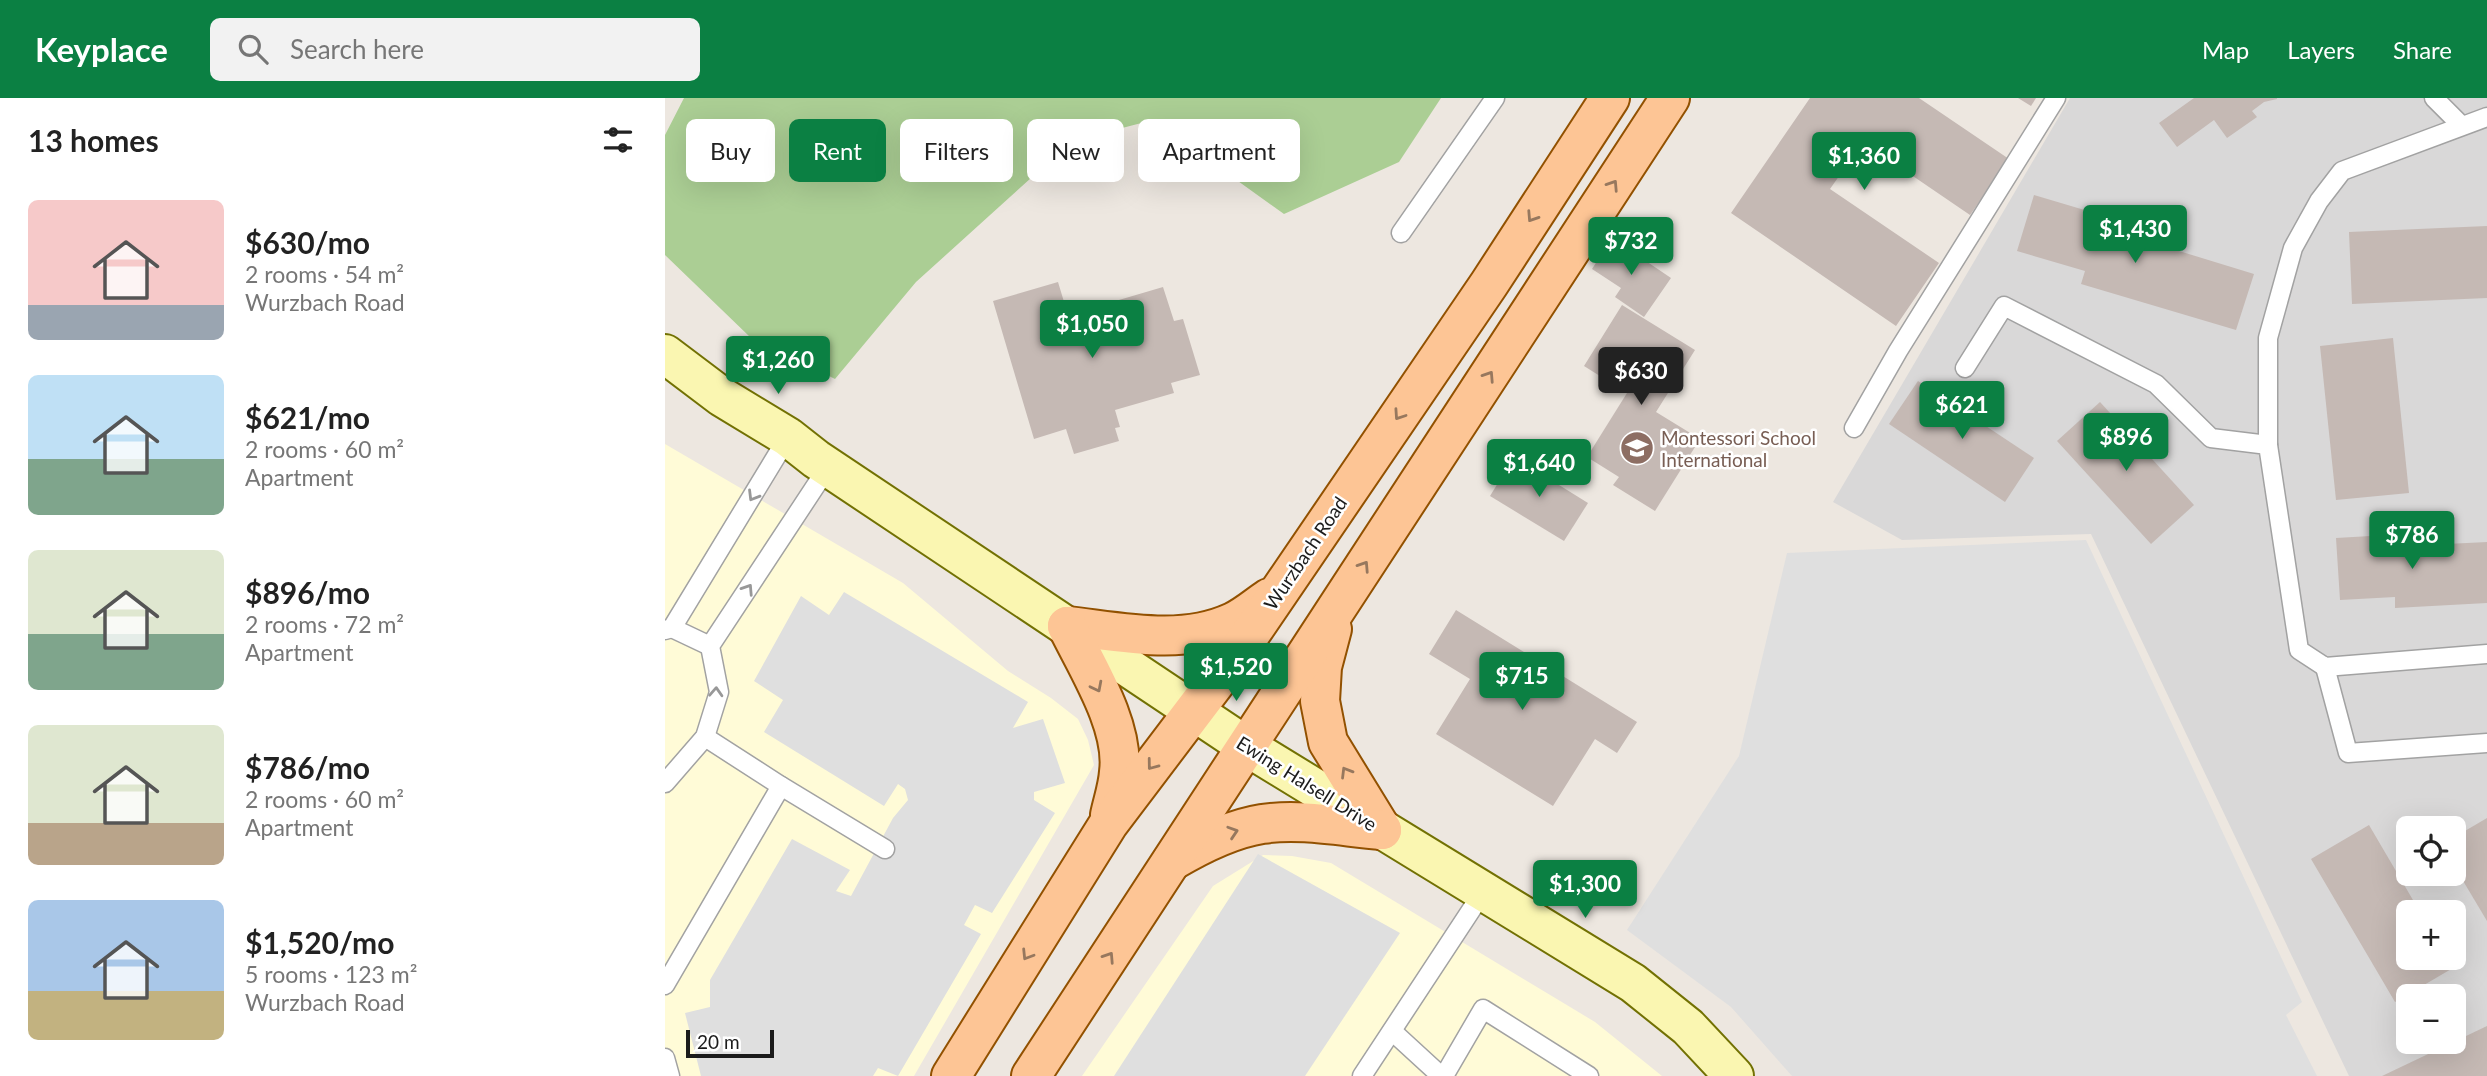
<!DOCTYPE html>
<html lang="en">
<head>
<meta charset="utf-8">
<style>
  body { margin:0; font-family:Lato,sans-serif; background:#f2f2f2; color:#222; height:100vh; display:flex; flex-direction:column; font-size:26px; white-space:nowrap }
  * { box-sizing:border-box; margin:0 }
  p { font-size:23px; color:#767676 }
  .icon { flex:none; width:38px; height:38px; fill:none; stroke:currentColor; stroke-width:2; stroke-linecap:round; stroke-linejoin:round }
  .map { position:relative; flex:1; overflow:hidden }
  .side { display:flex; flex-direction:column; background:#fff; width:665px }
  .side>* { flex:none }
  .guide { position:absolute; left:21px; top:21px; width:665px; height:63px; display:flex; gap:14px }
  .tools { position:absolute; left:1731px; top:718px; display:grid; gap:14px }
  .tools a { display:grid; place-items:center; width:70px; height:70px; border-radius:10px; background:#fff; box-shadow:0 7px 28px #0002; font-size:35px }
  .scale { position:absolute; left:21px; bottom:18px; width:88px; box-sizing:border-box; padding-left:7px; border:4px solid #1b1b1b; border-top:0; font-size:19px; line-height:24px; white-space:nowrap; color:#1b1b1b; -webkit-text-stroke:5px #fff; paint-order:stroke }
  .price { position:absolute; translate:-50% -60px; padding:0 16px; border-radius:7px; background:#0b8043; color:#fff; font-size:23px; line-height:46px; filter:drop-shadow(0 2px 4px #0008) }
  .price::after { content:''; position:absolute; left:50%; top:42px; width:21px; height:16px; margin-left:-10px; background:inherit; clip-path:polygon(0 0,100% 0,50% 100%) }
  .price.current { background:#222; color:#fff }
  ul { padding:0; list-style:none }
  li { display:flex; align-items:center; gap:21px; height:175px; padding:0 28px }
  li span { display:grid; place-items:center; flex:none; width:196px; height:140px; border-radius:10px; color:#555 }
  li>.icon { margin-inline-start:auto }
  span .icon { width:84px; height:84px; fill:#fffc; stroke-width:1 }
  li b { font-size:30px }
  h2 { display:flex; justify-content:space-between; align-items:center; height:84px; padding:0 28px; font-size:30px }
  .chip { padding:0 24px; border-radius:10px; background:#fff; box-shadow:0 7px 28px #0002; font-size:24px; line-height:63px }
  .chip.current { background:#0b8043; color:#fff }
  header { display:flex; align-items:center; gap:42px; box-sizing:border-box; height:98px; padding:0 35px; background:#0b8043; color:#fff }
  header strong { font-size:33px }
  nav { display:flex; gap:38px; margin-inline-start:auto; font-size:24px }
  .search { width:490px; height:63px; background:#f2f2f2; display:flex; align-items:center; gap:18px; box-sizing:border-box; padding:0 24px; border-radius:10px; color:#767676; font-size:26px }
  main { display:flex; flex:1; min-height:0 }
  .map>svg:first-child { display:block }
</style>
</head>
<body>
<header>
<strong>Keyplace</strong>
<div class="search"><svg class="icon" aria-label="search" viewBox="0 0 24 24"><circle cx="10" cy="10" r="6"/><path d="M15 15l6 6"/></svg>Search here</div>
<nav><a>Map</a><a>Layers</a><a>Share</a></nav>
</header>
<main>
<section class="side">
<h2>13 homes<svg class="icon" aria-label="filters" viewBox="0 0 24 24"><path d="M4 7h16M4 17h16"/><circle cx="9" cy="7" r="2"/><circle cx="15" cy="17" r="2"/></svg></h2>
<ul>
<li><span style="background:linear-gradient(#f6c9c9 75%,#9aa5b1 0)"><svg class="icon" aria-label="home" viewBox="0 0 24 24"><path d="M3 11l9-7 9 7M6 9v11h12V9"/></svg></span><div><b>$630/mo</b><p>2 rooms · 54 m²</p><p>Wurzbach Road</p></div></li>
<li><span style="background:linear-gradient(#bfe0f5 60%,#7fa58c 0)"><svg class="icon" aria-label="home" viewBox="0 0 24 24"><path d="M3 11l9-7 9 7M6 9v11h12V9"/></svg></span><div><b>$621/mo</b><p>2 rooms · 60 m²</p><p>Apartment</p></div></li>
<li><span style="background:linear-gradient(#dfe7d0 60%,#7fa58c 0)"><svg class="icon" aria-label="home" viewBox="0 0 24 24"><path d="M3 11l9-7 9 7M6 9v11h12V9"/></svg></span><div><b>$896/mo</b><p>2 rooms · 72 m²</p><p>Apartment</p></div></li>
<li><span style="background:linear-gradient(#dfe7d0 70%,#b9a48a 0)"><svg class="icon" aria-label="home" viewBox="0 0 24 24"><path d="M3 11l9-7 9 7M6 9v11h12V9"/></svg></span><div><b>$786/mo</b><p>2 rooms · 60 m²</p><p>Apartment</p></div></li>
<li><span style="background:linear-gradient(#a9c7e8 65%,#c2b280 0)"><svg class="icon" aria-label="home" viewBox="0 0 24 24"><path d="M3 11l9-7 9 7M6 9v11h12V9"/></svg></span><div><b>$1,520/mo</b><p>5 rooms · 123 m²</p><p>Wurzbach Road</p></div></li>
</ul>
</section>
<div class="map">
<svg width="1822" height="978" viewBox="0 0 1822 978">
  <rect width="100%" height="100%" fill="#ede7e0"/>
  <path fill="#d9d8d8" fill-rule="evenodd" d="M1405,0H1822V978H1684L1426,436L1237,442L1168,404ZM1743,730H1788V775H1743ZM1743,814H1788V859H1743ZM1743,898H1788V943H1743Z"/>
  <g fill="#fffbd7">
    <polygon points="0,346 238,485 343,573 386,600 413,621 423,642 429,667 249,978 0,978"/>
    <polygon points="598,757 627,758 666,765 930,924 997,978 417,978 548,788"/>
  </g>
  <polygon fill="#abce94" points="19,0 776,0 734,64 619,116 488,22 407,43 251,184 170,281 85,239 0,157 0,37"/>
  <g fill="#dfdfdf">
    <polygon points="1421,442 1637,904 1621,917 1652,978 1127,978 1066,909 962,832 1074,658 1122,455"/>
    <polygon points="179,494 363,604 348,630 378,621 400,685 369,694 369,702 390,715 327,815 310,807 299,827 316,836 233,978 213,970 208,978 36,978 20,915 45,909 45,882 127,741 185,772 171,793 186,798 228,720 243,702 240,691 233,686 219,708 99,634 118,602 89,583 136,498 164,517"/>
    <polygon points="593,756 735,835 640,978 449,978"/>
  </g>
  <g fill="#c5b9b4">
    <polygon points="1145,0 1254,0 1344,61 1305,117 1198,44 1165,91 1274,165 1231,228 1066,115"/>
    <polygon points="1353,0 1371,0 1366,8"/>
    <polygon points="1529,0 1612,0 1612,1 1599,4 1587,13 1592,19 1562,40 1549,22 1512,49 1494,25"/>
    <polygon points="1369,97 1443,119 1439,130 1589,176 1571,232 1416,186 1420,173 1352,153"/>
    <polygon points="1822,128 1822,200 1687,206 1684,134"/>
    <polygon points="947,140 1006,180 979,219 950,199 956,190 927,171"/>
    <polygon points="393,184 403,217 498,189 509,223 518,221 535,277 506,285 509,295 450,312 455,329 450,330 454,343 409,356 401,331 369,341 328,203"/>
    <polygon points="957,207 1030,252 991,314 1035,341 990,413 948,387 954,379 922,359 962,295 919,268"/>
    <polygon points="1728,240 1744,395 1671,402 1655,248"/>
    <polygon points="1253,283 1369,360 1340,404 1224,326"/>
    <polygon points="1435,304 1529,407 1486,446 1392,343"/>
    <polygon points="849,359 923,405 899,443 825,398"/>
    <polygon points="1740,436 1741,448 1822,444 1822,505 1730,510 1730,499 1675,502 1671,440"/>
    <polygon points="791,512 972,624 952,655 930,641 888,708 771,636 805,581 764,556"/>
    <polygon points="1822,720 1822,823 1788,766 1788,740"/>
    <polygon points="1704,727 1755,814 1743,814 1743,859 1782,859 1788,870 1730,904 1646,761"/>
    <polygon points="1822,928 1822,978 1717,978"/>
  </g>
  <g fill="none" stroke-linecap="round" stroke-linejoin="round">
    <g stroke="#a2a2a2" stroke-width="21">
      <g id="lane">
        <polyline points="1769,0 1796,27"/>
        <polyline points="736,135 830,0"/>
        <polyline points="1300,270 1339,208 1491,286 1546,340 1603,347 1634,552 1660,569 1822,556"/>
        <polyline points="1189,330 1233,253 1391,0"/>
        <polyline points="1603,347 1603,240 1628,150 1654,103 1677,73 1822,19"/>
        <polyline points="7,530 45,548"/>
        <polyline points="0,532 7,530 123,339"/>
        <polyline points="1660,569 1683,655 1822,645"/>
        <polyline points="40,639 116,688"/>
        <polyline points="0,685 40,639 54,594 45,548 163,369"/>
        <polyline points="0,887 116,688 220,751"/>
        <polyline points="727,933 776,978"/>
        <polyline points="0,960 5,978"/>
        <polyline points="697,978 818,794"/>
        <polyline points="779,978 818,911 924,978"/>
      </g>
    </g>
    <g stroke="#727103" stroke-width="42">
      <polyline id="secondary" points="0,256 57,299 123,339 151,361 581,648 968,885 1023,929 1069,978"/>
    </g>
    <g stroke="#925100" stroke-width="42">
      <g id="primary">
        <path d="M402,528C456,534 516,548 568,524C581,518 592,508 604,500"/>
        <path d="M402,528C422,569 460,628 454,674C453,689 448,703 445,717"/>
        <polyline points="667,531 657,569 655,603 663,644 717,732"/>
        <path d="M507,763C534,747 565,731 597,726C636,720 678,729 717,732"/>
        <polyline points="286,978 444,725 569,560 824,186 945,0"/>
        <polyline points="366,978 1005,0"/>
      </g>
    </g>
    <use href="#lane" stroke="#fff" stroke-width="18"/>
    <use href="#secondary" stroke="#faf6b1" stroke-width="38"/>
    <use href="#primary" stroke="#fdc595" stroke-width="38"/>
  </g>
  <defs><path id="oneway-chevron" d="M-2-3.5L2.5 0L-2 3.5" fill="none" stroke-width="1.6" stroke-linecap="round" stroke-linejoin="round" transform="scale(1.75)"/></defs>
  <g stroke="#97785e">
    <use href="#oneway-chevron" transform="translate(948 87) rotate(-57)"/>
    <use href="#oneway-chevron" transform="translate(867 119) rotate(123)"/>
    <use href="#oneway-chevron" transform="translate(824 278) rotate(-57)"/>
    <use href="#oneway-chevron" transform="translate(734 317) rotate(124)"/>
    <use href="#oneway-chevron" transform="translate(699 468) rotate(-57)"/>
    <use href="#oneway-chevron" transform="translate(432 589) rotate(63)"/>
    <use href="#oneway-chevron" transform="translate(487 667) rotate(127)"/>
    <use href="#oneway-chevron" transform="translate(681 674) rotate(-121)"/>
    <use href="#oneway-chevron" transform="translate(568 734) rotate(-18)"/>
    <use href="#oneway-chevron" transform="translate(362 857) rotate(122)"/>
    <use href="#oneway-chevron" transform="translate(444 859) rotate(-57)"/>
  </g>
  <g stroke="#989898">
    <use href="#oneway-chevron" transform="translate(88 398) rotate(121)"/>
    <use href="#oneway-chevron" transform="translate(83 491) rotate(-57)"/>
    <use href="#oneway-chevron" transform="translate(51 594) rotate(-87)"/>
  </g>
  <defs>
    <g id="school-disc" transform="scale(1.75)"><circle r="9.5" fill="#8d6e63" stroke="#fff"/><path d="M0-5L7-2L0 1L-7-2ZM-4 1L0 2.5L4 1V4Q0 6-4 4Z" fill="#fff"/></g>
  </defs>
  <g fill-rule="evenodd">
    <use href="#school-disc" x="972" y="350"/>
  </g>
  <g text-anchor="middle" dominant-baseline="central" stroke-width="5" stroke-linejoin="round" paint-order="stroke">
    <g font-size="19" fill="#785e54" stroke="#fff" text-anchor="start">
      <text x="996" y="339">Montessori School<tspan x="996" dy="22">International</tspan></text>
    </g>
    <g font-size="19" fill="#1b1b1b" stroke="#fff">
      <text transform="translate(640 455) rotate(-56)">Wurzbach Road</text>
      <text transform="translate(642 685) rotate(32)">Ewing Halsell Drive</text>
    </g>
  </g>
</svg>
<div class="tools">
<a><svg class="icon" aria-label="locate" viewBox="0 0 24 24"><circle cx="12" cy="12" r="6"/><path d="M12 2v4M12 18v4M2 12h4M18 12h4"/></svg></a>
<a>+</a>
<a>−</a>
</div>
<div class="scale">20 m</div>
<b class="price" style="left:1199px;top:94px">$1,360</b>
<b class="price" style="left:1470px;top:167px">$1,430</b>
<b class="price" style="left:966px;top:179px">$732</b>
<b class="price" style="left:427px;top:262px">$1,050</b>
<b class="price" style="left:113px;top:298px">$1,260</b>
<b class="price current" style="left:976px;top:309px">$630</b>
<b class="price" style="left:1297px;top:343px">$621</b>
<b class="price" style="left:1461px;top:375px">$896</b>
<b class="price" style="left:874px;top:401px">$1,640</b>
<b class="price" style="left:1747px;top:473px">$786</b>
<b class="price" style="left:571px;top:605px">$1,520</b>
<b class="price" style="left:857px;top:614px">$715</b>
<b class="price" style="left:920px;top:822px">$1,300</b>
<div class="guide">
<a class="chip">Buy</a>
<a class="chip current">Rent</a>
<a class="chip">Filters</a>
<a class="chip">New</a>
<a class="chip">Apartment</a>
</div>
</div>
</main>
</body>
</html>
